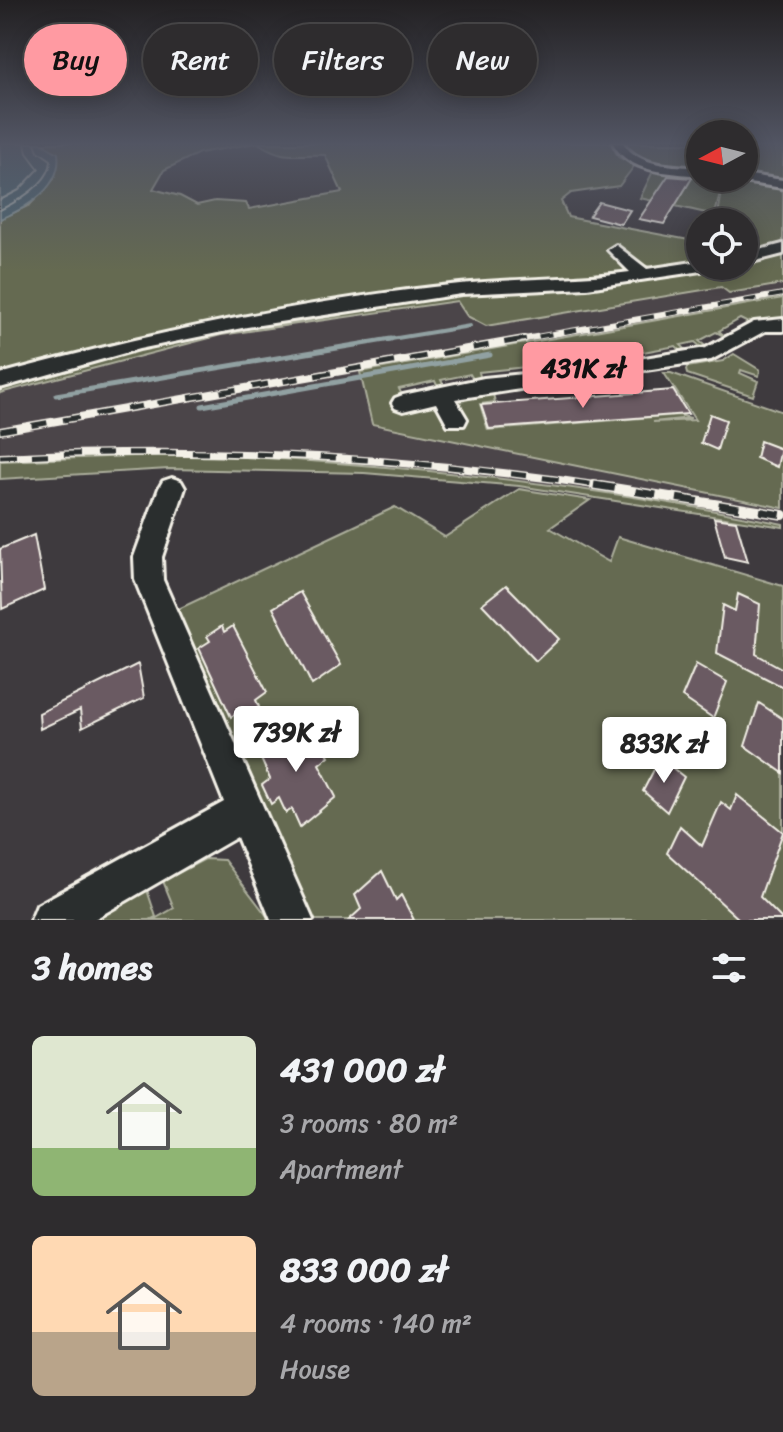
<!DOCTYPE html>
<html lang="en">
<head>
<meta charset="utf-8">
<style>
  body { margin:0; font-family:Sriracha,sans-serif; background:#3a383a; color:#f1f3f6; height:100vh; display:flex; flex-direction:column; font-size:30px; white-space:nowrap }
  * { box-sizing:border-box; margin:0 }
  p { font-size:26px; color:#a7a7aa }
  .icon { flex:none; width:44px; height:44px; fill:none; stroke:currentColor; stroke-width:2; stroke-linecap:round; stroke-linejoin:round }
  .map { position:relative; height:920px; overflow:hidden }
  .details { display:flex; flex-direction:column; background:#2e2c2e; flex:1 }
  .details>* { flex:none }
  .guide { position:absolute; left:24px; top:24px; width:736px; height:72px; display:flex; gap:16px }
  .needle { width:52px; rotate:263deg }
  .tools { position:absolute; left:686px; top:120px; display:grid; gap:16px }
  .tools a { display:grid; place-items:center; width:72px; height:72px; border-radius:50%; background:#2e2c2e; box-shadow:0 4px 20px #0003,0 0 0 2px #49484a; font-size:40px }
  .price { position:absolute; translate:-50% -68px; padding:0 18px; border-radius:8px; background:#fff; color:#222; font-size:26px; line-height:52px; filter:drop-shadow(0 2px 4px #0008) }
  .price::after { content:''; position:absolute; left:50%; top:48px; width:24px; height:18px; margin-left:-12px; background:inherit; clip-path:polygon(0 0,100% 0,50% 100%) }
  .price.on { background:#ff9aa2; color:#111 }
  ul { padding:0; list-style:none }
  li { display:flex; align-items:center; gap:24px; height:200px; padding:0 32px }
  li span { display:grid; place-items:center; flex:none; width:224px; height:160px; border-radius:12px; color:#555 }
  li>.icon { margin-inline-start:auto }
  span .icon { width:96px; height:96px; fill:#fffc; stroke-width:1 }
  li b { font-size:34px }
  h2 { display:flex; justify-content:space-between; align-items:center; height:96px; padding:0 32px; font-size:34px }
  .chip { padding:0 28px; border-radius:36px; background:#2e2c2e; box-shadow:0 4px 20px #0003,0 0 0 2px #49484a; font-size:28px; line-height:72px }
  .chip.on { background:#ff9aa2; color:#111 }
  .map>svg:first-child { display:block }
</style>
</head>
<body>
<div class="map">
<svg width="783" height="920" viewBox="0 0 783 920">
  <rect width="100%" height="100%" fill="#3e3a3e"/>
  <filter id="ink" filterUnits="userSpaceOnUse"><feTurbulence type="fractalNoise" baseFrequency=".0125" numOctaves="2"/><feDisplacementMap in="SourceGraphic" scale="16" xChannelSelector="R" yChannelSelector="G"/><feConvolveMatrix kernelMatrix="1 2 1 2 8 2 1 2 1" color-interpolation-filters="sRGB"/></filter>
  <g filter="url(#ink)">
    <polygon fill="#4c4449" points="783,284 783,298 361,372 373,424 783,508 783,524 566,486 377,464 186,454 0,461 0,393 221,335 457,301 467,316 722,287 729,293"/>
    <g fill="#656b51" stroke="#acae9c" stroke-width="2">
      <path d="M41,143H256L199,153L164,170L153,189L180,196L197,205L215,201L246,203L249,209L342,192L325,155C294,153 286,161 258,143H611L618,157L635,165L619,186L571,193L561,201L568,217L700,242V262C659,268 653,277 620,248L610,249L629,269L626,273L243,318L137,339L0,376V219L30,205L54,179L47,149Z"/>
      <polygon points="626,143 700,143 700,169 648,161 629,153"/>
      <polygon points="744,143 783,143 783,180 744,175"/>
      <polygon points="654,169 723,179 715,215 640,198"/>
      <polygon points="724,179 775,187 783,192 783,242 744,255 744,222 724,222 718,215"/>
      <polygon points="783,255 783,284 729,293 721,287 486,326 467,316 457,301 221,335 0,393 0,386 122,352 256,324 265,327 342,315 347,310 466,292 612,284 726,266 744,266 744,263"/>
      <polygon points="783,298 783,322 764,320 750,324 740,319 719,331 726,337 716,332 699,341 708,348 703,349 695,342 681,345 688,352 683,353 676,346 632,354 638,361 628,354 579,362 584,370 578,371 573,363 533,367 536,375 530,376 526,367 479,372 481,381 475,382 470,374 441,380 445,388 439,390 435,381 399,389 403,397 438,408 452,426 467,423 460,401 493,394 495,402 480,404 488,430 679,415 691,418 653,422 695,420 664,373 671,373 783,412 783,508 372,424 360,372"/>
      <polygon points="734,354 760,370 759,376 741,370 740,373 758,381 753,396 687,374 686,370 687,367 723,361"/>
      <path d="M186,454C391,463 582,483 783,524V527L519,486L364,473L169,469L0,479V461Z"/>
      <polygon points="519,489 590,500 550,528 609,562 618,537 783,586 783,920 312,920 174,611 395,507 445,537"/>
      <polygon points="205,859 224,860 270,920 153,920 174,908 163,881"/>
      <polygon points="140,887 147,890 156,917 150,920 89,920"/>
    </g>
    <path fill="#4f6b74" stroke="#91a1a2" stroke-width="2" d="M0,143H41L58,153C63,186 28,208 0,219Z"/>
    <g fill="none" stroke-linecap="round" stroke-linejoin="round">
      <g stroke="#b2bbba" stroke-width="2">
        <polyline points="0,200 19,190 39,169 27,153 25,143"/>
        <path d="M0,210C18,201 51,183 51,160L38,151L35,143"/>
      </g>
      <polyline stroke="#91a1a2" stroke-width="4" points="379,341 470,326"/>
      <g stroke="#91a1a2" stroke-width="5">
        <polyline points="56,395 391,339"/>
        <polyline points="202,406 490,355"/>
      </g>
    </g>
    <g fill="#6b5a62" stroke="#f4f1e8" stroke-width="2">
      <polygon points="668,176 692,178 664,224 639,219"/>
      <polygon points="599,202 630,210 621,224 589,216"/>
      <polygon points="673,390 688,414 489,429 481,405"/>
      <polygon points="710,414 726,420 717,450 701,443"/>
      <polygon points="760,441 781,449 777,467 756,458"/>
      <polygon points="714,518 736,521 748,562 725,557"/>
      <polygon points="34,535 44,590 2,609 0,549"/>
      <polygon points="506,585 559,639 536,661 482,604"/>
      <polygon points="300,592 341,665 312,685 273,608"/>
      <polygon points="738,594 760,604 756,654 783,669 783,687 717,653 723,605 735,611"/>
      <polygon points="222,626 224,632 233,626 267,692 256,700 259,707 246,716 242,709 231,717 199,648 210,641 207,636"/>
      <polygon points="138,664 144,698 82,728 80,710 40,729 39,713"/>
      <polygon points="696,664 727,682 713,718 682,697"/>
      <polygon points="759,703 783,719 783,773 745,746"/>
      <polygon points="295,722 307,746 319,737 329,756 319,764 336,797 300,827 292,809 286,813 279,798 271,804 262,785 270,779 257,750"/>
      <polygon points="660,758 684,777 667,812 643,791"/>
      <polygon points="737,795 783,832 760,897 783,920 740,920 667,853 680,826 702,846 721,802 731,810"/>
      <polygon points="382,871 396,900 401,895 414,920 349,920 361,909 355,895"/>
    </g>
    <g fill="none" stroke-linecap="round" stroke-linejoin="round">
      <g stroke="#f4f1e8" stroke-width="6">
        <g id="minor">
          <path d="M613,143H623C640,168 673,165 700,168V176C669,172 629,174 613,143Z"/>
          <polygon points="744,174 783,180 783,188 742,182 736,178 744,178"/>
          <polygon points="783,244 783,254 744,264 744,254"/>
          <path d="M616,245L647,269L700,261V266H709L701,271L587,288L461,294L247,327L139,349L0,388V374C151,333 304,300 460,284C517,278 574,280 630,272L608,250Z"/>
          <polygon points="783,319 783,331 765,331 711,360 455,399 467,419 464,425 448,425 436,403 403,411 395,408 392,403 395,398 403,395 484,378 583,368 706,348 754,322"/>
          <polygon points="172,478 181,481 185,488 162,557 163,580 313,920 271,920 237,837 93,920 31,920 37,905 224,802 135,580 134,557 159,488 163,481"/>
        </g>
      </g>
      <use href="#minor" fill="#2a2d2e" fill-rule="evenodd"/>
      <g stroke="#f4f1e8" stroke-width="6">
        <polyline id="rail-far2" points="513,341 783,294"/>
      </g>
      <g stroke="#f4f1e8" stroke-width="8">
        <g id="rail-far1">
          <polyline points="0,431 524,339"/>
          <path d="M0,457C204,446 406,456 608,487"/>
        </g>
      </g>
      <g stroke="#f4f1e8" stroke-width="10">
        <polyline id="rail" points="594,485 783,515"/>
      </g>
      <use href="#rail-far2" stroke="#2a2d2e" stroke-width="4" stroke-dasharray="13" stroke-linecap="butt"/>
      <use href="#rail-far1" stroke="#2a2d2e" stroke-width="5" stroke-dasharray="16" stroke-linecap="butt"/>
      <use href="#rail" stroke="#2a2d2e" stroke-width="7" stroke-dasharray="21" stroke-linecap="butt"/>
    </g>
  </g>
  <linearGradient id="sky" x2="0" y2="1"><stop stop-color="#222022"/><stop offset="0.53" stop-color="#525563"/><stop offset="1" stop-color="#525563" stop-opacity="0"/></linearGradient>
  <rect width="783" height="271" fill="url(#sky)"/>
</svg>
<div class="tools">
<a><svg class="needle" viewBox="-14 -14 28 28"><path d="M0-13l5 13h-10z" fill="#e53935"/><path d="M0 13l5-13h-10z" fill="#a7a7aa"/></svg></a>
<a><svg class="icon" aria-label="locate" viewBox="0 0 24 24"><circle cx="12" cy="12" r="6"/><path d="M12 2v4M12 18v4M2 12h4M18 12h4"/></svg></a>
</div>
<b class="price on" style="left:583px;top:410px">431K zł</b>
<b class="price" style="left:296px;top:774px">739K zł</b>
<b class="price" style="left:664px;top:785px">833K zł</b>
<div class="guide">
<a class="chip on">Buy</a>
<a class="chip">Rent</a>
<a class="chip">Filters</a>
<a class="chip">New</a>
</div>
</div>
<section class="details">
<h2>3 homes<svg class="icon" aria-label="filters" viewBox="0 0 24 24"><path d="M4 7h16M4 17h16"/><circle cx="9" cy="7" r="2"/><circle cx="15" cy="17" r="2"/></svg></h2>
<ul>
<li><span style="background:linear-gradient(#dfe7d0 70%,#8fb573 0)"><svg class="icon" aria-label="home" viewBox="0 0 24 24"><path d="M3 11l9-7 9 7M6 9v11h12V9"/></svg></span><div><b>431 000 zł</b><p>3 rooms · 80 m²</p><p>Apartment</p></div></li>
<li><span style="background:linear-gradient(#ffd9b3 60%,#b9a48a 0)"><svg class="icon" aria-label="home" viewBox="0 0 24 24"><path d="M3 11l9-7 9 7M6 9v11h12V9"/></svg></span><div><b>833 000 zł</b><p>4 rooms · 140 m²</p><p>House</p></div></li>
</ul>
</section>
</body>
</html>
